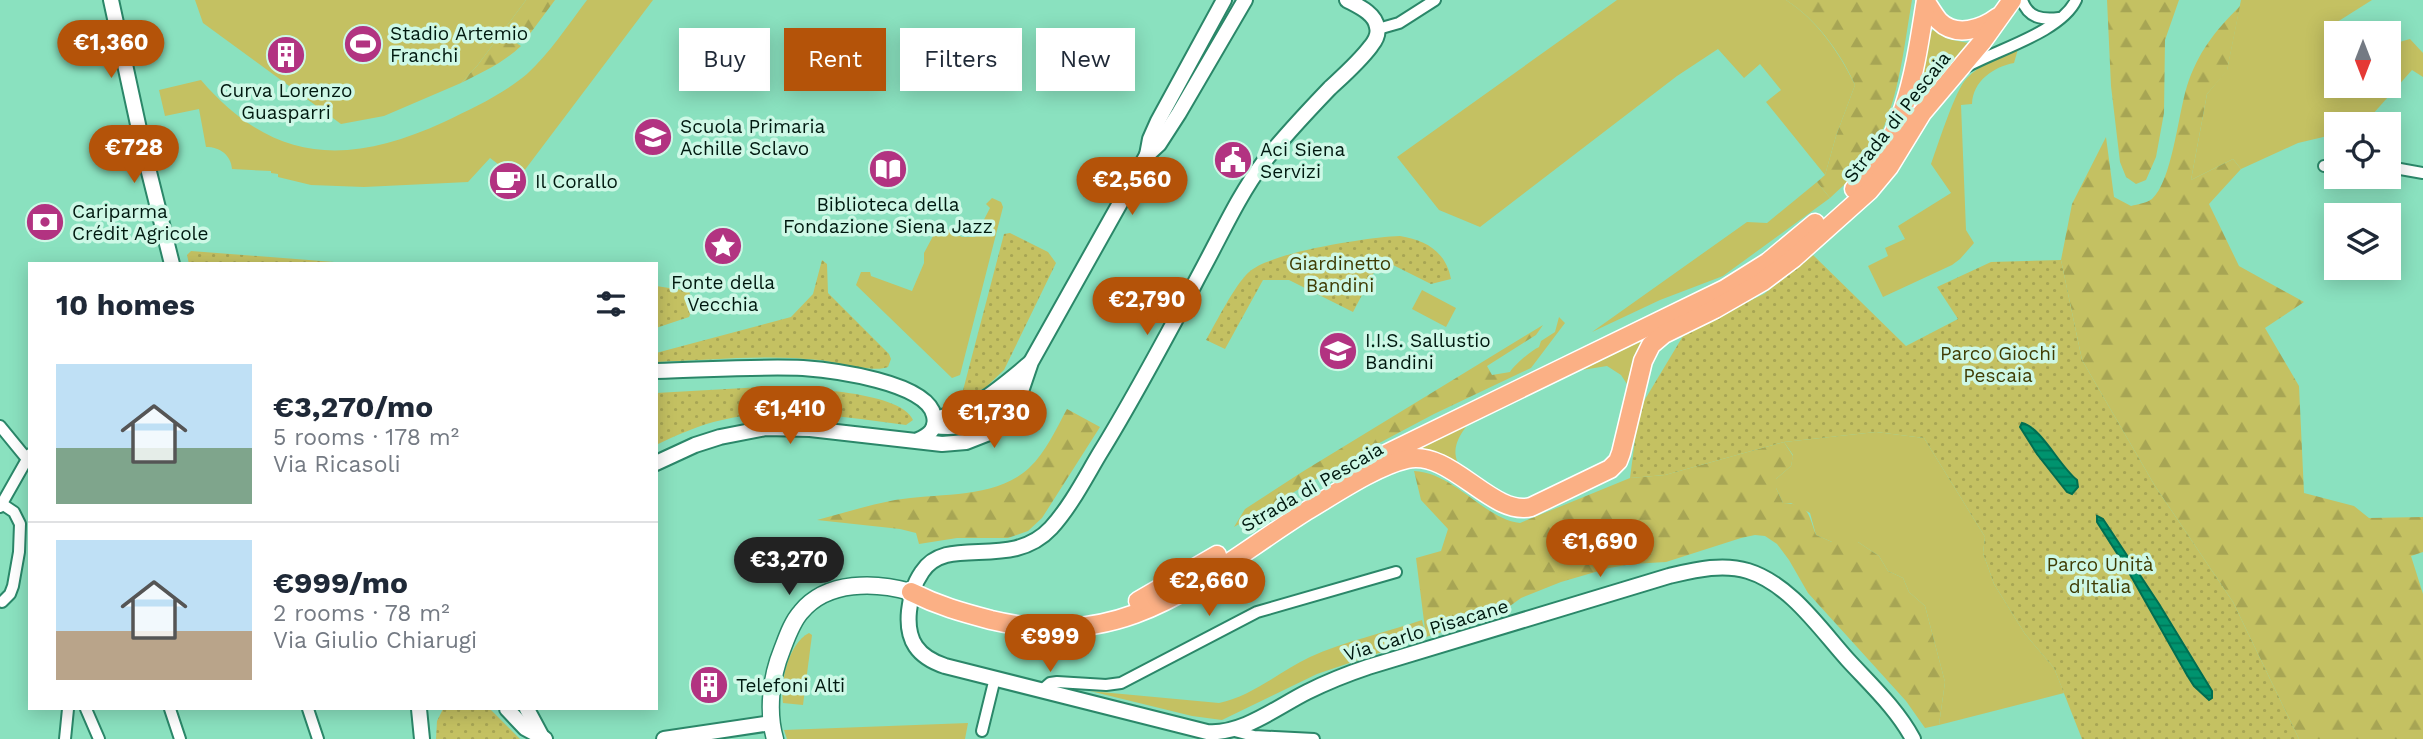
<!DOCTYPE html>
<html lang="en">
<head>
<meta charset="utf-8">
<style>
  body { margin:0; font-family:"Work Sans",sans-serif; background:#f6f6f7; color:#1f2937; height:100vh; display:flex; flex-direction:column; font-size:26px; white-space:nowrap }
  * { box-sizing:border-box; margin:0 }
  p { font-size:23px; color:#747a83 }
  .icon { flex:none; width:38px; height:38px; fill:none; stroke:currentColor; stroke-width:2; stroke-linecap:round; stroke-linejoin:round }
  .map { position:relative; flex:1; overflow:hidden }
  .details { position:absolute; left:28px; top:262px; width:630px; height:448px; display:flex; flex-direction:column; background:#fff; border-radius:0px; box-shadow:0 4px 18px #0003 }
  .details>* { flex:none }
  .guide { position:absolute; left:679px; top:28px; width:665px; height:63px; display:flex; gap:14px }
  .needle { width:46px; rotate:180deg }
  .controls { position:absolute; left:2324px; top:21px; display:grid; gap:14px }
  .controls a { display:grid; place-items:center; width:77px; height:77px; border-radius:0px; background:#fff; box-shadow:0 4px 18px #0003; font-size:35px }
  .price { position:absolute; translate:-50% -60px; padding:0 16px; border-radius:24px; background:#b45309; color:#fff; font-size:23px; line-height:46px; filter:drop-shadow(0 2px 4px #0008) }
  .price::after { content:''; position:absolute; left:50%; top:42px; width:21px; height:16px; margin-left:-10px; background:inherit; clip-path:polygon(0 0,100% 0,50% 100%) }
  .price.on { background:#222; color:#fff }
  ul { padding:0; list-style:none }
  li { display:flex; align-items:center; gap:21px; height:175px; padding:0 28px }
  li+li { border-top:2px solid #e0e1e3 }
  li span { display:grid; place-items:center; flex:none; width:196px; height:140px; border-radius:0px; color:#555 }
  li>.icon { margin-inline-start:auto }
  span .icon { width:84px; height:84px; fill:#fffc; stroke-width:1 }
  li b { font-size:30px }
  h2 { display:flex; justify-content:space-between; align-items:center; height:84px; padding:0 28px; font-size:30px }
  .tag { padding:0 24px; border-radius:0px; background:#fff; box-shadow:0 4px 18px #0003; font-size:24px; line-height:63px }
  .tag.on { background:#b45309; color:#fff }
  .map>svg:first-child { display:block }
</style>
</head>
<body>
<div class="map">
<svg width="2423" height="739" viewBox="0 0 2423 739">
  <defs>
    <pattern id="forest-firs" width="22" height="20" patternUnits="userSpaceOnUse" patternTransform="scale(1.75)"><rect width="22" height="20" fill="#c4c162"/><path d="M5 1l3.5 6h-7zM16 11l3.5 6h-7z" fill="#a7a554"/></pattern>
    <pattern id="park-dots" width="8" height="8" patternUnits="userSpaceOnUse" patternTransform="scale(1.75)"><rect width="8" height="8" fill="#c4c162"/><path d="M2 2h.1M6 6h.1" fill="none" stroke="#a7a554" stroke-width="1.8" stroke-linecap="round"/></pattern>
    <pattern id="water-rules" width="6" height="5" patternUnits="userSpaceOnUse" patternTransform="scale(1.75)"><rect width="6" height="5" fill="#00936e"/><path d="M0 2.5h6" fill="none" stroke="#007759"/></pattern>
  </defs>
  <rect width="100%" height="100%" fill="#8ae1bf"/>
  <g fill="#c4c162">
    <polygon points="195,0 526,0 477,66 461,83 384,116 341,124 203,23"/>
    <path d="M587,0H653L518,179L490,158L468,182L364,187L311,185L278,177V174L271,173V171L232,169C231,155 220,147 206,147L199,109L165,116L159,90L201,80C273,164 348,166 444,122C473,108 502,95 527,74C550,53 568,25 587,0Z"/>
    <path d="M1617,0H1786C1817,20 1839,52 1855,85L1836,136L1825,175L1766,102L1781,90L1760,64L1744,78L1718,49L1677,76L1480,227L1439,210L1397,157Z"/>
    <polygon points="2241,0 2372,0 2326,29 2336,44 2336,86 2389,86 2389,45 2410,39 2423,53 2423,77 2412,70 2364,124 2336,124 2336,134 2298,143 2241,169 2233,159 2191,180 2207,94 2227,70"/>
    <polygon points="1933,30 1948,39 1968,43 1967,48 1928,89 1924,87 1923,80 1929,34"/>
    <path d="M2014,49H2018L2014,63C1993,67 1973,81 1972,104L1961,105L1966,230L1974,243L1960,259L1952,265L1883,297L1868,266L1888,256L1885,248L1905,239L1898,226L1951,193L1931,164C1938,145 1955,90 1967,78C1979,65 1999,58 2014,49Z"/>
    <polygon points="1817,182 1830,198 1723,276 1660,300 1592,332 1747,222 1767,223"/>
    <polygon points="992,198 1001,202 1003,207 960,375 952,378 856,285 861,272 870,272 871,276 912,291 924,263 924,253 939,225 962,237 975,237 990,208 986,204"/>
    <polygon points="1422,290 1456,308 1446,327 1412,309"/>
    <polygon points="1655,333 1638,349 1629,387 1621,375 1607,366 1582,370"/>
    <path d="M1469,423C1457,438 1450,451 1461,469C1440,456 1431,446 1405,453Z"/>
    <polygon points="1876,432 1924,438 1985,537 1983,553 1994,584 2025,634 2054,668 2064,693 1939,725 1945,682 1925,606 1909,592 1903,578 1888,571 1879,556 1858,542 1832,542 1816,535 1810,513 1791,503 1783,503 1776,488 1776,479 1791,466 1793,455 1784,442"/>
    <path d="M1422,620L1426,637L1317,674L1222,720L1192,716L1090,691L1219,703C1252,696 1279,672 1310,657C1343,642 1387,632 1422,620Z"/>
    <path d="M809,633L812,635L803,705L783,703C780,682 788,644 809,633Z"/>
    <polygon points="968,723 965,739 787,739 784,730"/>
  </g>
  <g fill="url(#forest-firs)">
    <path d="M526,0H555L529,35L516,27L509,38L521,46C503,63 483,72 461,83L477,66Z"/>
    <path d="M1786,0H1912C1902,58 1897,124 1858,171C1849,181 1839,189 1830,198L1817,182L1825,175L1836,136L1855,85C1840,52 1817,20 1786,0Z"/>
    <polygon points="2107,0 2179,0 2165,40 2164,113 2156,157 2146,180 2136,184 2126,177 2120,162 2111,86"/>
    <path d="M2240,6L2227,71L2207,94L2191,180L2233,159L2241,169L2209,204L2239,266L2304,302L2265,328L2299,386L2304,493L2354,506L2369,518L2423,517V552L2411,556L2423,594V739H2299L2233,602L2155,486L2082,360L2061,260L2072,204L2106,137L2114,197L2131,206C2138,204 2147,203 2152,199C2172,181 2178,115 2187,86C2198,52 2215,31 2240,6Z"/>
    <path d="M1559,317L1565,323L1531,368L1434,414L1368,449L1234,527L1245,509L1302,472L1543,325L1536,335L1487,366L1492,375L1510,372C1514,365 1532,350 1539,347L1541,341L1555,332Z"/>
    <path d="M1067,409L1100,427L1042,518L1028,531L1008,538H957L919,544L916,533L900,529L817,520C843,513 869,505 895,500C939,492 994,500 1029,468C1046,452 1056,429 1067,409Z"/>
    <path d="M1784,442L1793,456L1791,466L1776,479V488L1783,503C1810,504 1808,514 1816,535L1832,542H1858L1879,556L1888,571L1903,578L1909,592L1925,606L1945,682L1939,725L1925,728L1906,701L1808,593L1789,560L1777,544L1765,536L1755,535L1741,538L1666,562L1632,564L1609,568L1561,582L1521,598L1499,614L1426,637L1416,558L1441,551L1448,529L1421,500L1414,471C1455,473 1484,519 1520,523L1630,478L1665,475Z"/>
  </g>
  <g fill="url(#park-dots)">
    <polygon points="1010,233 1048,252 1056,263 1004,370 985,388 961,398 1004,234"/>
    <path d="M1400,236C1426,240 1446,252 1451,279L1431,284L1381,259L1353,312L1289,280H1263L1225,349L1206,340C1217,321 1234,286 1249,272C1270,252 1370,237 1400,236Z"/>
    <polygon points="191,251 360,264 189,264 187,255"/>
    <polygon points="1813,255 1906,346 1958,319 1937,287 1991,262 2061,260 2082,360 2155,486 2233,602 2299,739 2082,739 2054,668 2025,634 1994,584 1983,553 1985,537 1924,438 1876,432 1784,442 1665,475 1630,478 1636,432 1644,401 1686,331 1764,294"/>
    <path d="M822,260L827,264L828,293L889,354L891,359L888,367C874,373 837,362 819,360C766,354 710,360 656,362V353L791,317L813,294Z"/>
    <polygon points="656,286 689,291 694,305 689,317 656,328"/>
    <path d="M762,387C791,387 901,390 913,420L906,425C846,418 782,405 722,420C699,425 677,435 656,445V393Z"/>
    <polygon points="443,709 490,709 520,739 436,739 437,721"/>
  </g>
  <g fill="url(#water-rules)" stroke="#006e52" stroke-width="2">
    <path d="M2022,423C2041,427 2060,467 2077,480L2078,487L2072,494L2067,492L2037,454L2020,427Z"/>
    <polygon points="2097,516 2103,519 2159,604 2212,691 2212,698 2209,700 2194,686 2187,675 2127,569 2097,522"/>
  </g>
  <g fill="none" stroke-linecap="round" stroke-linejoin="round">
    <g stroke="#2b8769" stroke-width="14">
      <g id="minor">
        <path d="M2022,0C2028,18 2042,20 2059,18"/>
        <polyline points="1378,29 1399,23 1435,0"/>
        <path d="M1966,67C1996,50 2061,32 2076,0"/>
        <polyline points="2324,166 2336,165"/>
        <polyline points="2389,167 2423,173"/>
        <polyline points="0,426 27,459"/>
        <polyline points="0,507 30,454"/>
        <polyline points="2,602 10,594 13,586 19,552 20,524 14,512 2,504"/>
        <polyline points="1042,690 1050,683 1057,682 1106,685 1121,683 1257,612 1396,572"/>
        <polyline points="86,709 99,739"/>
        <polyline points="170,709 180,739"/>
        <polyline points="308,709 318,739"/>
        <polyline points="1231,730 1254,736 1314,739"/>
        <polyline points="982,731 995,678"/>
        <polyline points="65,739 68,709"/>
      </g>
    </g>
    <g stroke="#2b8769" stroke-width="18">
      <g id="tertiary">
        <polyline points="111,0 144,152 172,264"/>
        <path d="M1347,0C1358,6 1375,13 1377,27C1379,34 1375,41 1371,46C1359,62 1344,75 1330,88C1307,112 1284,136 1263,163C1239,195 1222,233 1203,268C1170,330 1137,393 1100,453C1085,478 1071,506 1051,528C1010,572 947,533 922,572C913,585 911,596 909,611C906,641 918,657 945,666L1207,732C1242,735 1277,707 1307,692C1327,682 1347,674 1368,667L1669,576C1695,570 1722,563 1748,571C1790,584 1820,629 1848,660C1871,685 1897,709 1913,739"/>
        <polyline points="1147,155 1150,139 1158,121 1224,0"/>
        <path d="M656,371C705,370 754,366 803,368C831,370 928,382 934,416C937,429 929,435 918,440"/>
        <path d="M935,419C979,408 996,391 1030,363"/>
        <path d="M934,426C977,432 995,413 1022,384"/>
        <polyline points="656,463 695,445 720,437 766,428 810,429 942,444 966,442 989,433 1007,420 1014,412 1031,362 1147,155 1159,144 1179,113 1245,0"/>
        <polyline points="419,709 422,739"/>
        <polyline points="507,709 525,728 545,739"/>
        <polyline points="527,709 542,737"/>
        <polyline points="664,739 771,723"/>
      </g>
    </g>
    <g stroke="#2b8769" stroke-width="19">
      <path id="secondary" d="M775,739C767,711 771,677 782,650C787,637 792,622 801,612C827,580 876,582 911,592"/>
    </g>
    <g stroke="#fff" stroke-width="21">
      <g id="primary">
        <path d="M1926,2C1930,8 1934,15 1939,21C1956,38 1982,29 1998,17"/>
        <path d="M1854,189C1907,139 1915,68 1926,0"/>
        <polyline points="1347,473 1725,289 1768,262 1815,223"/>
        <path d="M911,592C939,606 961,612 991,620C1129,653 1199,579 1308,510C1335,494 1376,466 1407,459C1451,449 1492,517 1531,507L1610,469L1618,461L1621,453L1643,361L1651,345L1664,334L1715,309L1762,282L1794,258L1869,191L1889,167L1922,113L1982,42L2012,0"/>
        <polyline points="1138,601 1217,555"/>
      </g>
    </g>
    <use href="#minor" stroke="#fff" stroke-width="10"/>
    <use href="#tertiary" stroke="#fff" stroke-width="14"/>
    <use href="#secondary" stroke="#fff" stroke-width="16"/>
    <use href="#primary" stroke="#fbb085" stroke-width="18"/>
  </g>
  <defs>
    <g id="stadium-disc" transform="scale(2.0125)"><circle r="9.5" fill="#b23381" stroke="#cef8e6"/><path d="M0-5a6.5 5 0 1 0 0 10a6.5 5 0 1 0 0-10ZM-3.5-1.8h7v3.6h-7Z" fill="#fff"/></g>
    <g id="building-disc" transform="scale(2.0125)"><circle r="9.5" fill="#b23381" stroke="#cef8e6"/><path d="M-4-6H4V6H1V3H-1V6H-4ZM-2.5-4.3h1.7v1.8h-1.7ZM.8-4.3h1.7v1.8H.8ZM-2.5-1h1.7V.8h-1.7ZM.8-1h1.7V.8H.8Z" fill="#fff"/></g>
    <g id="school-disc" transform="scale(2.0125)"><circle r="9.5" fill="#b23381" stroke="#cef8e6"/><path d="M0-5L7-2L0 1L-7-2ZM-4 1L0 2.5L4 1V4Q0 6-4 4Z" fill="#fff"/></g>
    <g id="civic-disc" transform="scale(2.0125)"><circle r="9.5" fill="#b23381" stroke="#cef8e6"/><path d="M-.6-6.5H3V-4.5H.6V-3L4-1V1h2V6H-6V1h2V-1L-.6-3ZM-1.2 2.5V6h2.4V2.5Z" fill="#fff"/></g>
    <g id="library-disc" transform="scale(2.0125)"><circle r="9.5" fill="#b23381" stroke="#cef8e6"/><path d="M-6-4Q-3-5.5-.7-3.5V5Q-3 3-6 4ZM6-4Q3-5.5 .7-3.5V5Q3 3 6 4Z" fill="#fff"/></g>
    <g id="cafe-disc" transform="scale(2.0125)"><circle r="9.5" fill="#b23381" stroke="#cef8e6"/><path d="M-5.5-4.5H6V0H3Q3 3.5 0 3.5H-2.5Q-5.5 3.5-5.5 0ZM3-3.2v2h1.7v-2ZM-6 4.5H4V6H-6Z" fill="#fff"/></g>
    <g id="bank-disc" transform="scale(2.0125)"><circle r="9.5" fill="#b23381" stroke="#cef8e6"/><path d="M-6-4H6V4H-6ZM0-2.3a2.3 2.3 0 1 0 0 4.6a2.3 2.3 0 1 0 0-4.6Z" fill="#fff"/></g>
    <g id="sight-disc" transform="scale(2.0125)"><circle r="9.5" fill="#b23381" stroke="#cef8e6"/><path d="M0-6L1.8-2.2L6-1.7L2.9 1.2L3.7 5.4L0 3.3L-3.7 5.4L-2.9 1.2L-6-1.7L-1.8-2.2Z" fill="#fff"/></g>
  </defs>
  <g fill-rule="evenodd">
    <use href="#stadium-disc" x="363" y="44"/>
    <use href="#building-disc" x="286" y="55"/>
    <use href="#school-disc" x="653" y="137"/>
    <use href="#civic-disc" x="1233" y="160"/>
    <use href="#library-disc" x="888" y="169"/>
    <use href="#cafe-disc" x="508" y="181"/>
    <use href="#bank-disc" x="45" y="222"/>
    <use href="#sight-disc" x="723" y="246"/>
    <use href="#school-disc" x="1338" y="351"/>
    <use href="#building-disc" x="709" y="685"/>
  </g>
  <g text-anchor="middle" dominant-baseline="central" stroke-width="7" stroke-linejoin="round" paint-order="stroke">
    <g font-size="19" fill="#001910" stroke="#cef8e6" text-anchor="start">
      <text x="390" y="33">Stadio Artemio<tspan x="390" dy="22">Franchi</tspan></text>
      <text x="286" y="90" text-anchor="middle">Curva Lorenzo<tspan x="286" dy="22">Guasparri</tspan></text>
      <text x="680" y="126">Scuola Primaria<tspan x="680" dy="22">Achille Sclavo</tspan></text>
      <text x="1260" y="149">Aci Siena<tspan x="1260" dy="22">Servizi</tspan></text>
      <text x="535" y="181">Il Corallo</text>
      <text x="888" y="204" text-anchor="middle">Biblioteca della<tspan x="888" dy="22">Fondazione Siena Jazz</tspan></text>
      <text x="72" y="211">Cariparma<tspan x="72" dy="22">Crédit Agricole</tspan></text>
      <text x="723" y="282" text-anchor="middle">Fonte della<tspan x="723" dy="22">Vecchia</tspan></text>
      <text x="1365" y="340">I.I.S. Sallustio<tspan x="1365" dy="22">Bandini</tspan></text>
      <text x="736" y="685">Telefoni Alti</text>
    </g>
    <g font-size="19" fill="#001910" stroke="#cef8e6">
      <text transform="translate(1897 117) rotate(-52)">Strada di Pescaia</text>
      <text transform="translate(1312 487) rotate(-30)">Strada di Pescaia</text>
      <text transform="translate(1426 630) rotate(-17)">Via Carlo Pisacane</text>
    </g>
    <g font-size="19" fill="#3f3c04" stroke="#cef8e6">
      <text x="1340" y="263">Giardinetto<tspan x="1340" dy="22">Bandini</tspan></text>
      <text x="1998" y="353">Parco Giochi<tspan x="1998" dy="22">Pescaia</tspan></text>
      <text x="2100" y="564">Parco Unità<tspan x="2100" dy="22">d'Italia</tspan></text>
    </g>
  </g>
</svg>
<div class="controls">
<a><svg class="needle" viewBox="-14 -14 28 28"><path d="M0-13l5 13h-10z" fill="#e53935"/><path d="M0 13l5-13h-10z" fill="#747a83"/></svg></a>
<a><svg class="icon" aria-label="locate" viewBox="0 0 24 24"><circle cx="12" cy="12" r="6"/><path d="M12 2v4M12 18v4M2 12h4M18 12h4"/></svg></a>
<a><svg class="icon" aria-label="layers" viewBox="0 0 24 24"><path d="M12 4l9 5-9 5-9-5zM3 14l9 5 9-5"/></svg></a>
</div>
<b class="price" style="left:111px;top:80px">€1,360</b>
<b class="price" style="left:134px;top:185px">€728</b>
<b class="price" style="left:1132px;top:217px">€2,560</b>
<b class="price" style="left:1147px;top:337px">€2,790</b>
<b class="price" style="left:790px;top:446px">€1,410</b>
<b class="price" style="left:994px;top:450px">€1,730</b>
<b class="price" style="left:1600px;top:579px">€1,690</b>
<b class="price on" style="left:789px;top:597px">€3,270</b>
<b class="price" style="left:1209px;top:618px">€2,660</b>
<b class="price" style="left:1050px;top:674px">€999</b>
<div class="guide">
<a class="tag">Buy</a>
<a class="tag on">Rent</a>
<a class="tag">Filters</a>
<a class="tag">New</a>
</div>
<section class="details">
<h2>10 homes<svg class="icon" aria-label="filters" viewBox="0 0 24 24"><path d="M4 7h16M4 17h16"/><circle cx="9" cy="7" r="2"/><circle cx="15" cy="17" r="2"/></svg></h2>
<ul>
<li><span style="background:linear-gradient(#bfe0f5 60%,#7fa58c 0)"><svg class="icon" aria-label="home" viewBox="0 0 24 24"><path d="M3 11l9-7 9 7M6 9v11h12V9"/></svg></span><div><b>€3,270/mo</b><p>5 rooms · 178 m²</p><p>Via Ricasoli</p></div></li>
<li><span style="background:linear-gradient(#bfe0f5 65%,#b9a48a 0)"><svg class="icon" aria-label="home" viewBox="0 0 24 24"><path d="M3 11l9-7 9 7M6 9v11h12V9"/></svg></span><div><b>€999/mo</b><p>2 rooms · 78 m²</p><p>Via Giulio Chiarugi</p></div></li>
</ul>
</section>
</div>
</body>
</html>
